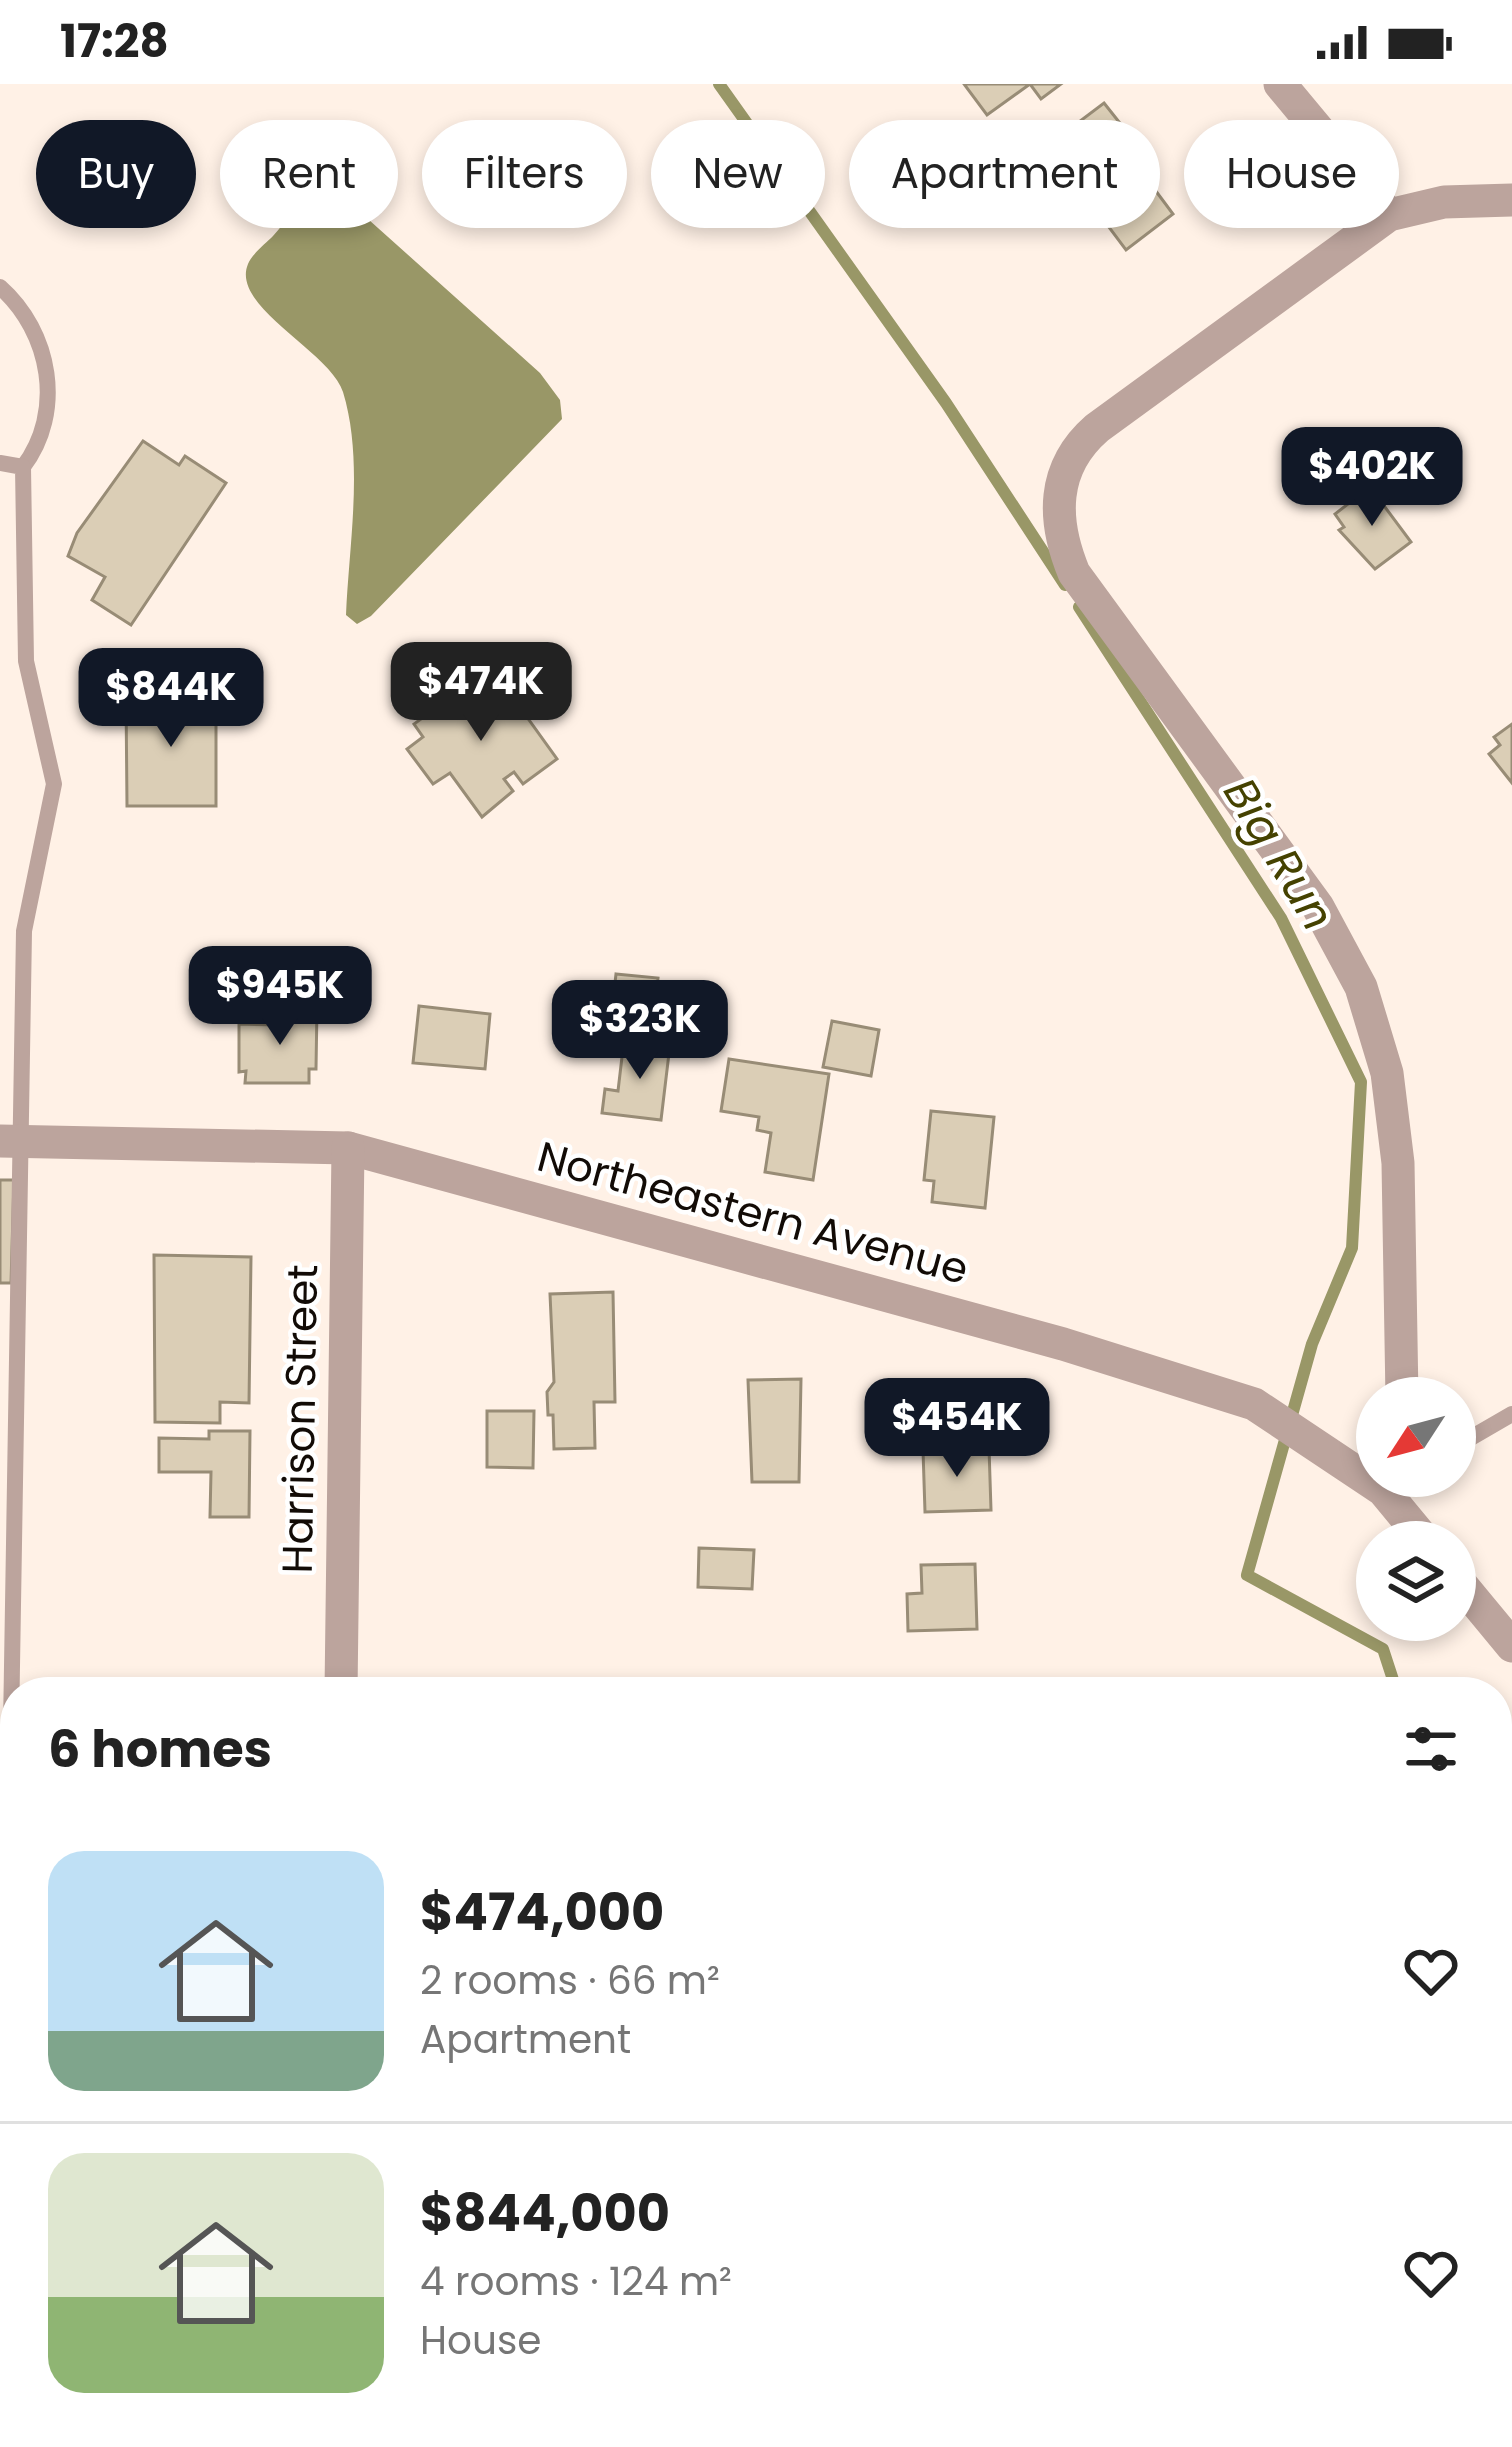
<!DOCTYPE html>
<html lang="en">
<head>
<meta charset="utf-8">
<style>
  body { margin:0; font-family:Poppins,sans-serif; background:#f2f2f2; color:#222; height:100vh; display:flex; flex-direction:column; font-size:45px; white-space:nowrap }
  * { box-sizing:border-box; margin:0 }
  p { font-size:39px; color:#767676 }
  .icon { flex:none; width:66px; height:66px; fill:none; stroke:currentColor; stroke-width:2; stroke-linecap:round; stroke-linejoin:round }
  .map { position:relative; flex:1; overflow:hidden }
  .details { position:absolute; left:0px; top:1593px; width:1512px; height:771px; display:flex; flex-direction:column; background:#fff; border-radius:48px 48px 0 0; box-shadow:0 6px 18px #0003 }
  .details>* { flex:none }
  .banner { position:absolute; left:36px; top:36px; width:1440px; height:108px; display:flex; gap:24px }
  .needle { width:78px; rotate:234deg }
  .tools { position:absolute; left:1356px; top:1293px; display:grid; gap:24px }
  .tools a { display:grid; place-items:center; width:120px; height:120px; border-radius:50%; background:#fff; box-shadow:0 6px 18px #0003; font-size:60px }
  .price { position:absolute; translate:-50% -102px; padding:0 27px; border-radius:24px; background:#111827; color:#fff; font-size:39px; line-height:78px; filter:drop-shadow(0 3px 6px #0008) }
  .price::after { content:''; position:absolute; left:50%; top:72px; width:36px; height:27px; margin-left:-18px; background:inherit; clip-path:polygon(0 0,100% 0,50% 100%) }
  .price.on { background:#222; color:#fff }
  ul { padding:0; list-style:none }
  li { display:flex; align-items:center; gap:36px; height:300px; padding:0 48px }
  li+li { border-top:3px solid #e0e0e0 }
  li span { display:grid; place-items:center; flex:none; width:336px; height:240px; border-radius:36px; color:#555 }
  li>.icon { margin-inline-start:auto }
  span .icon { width:144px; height:144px; fill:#fffc; stroke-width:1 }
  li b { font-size:51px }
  h2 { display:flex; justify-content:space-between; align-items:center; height:144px; padding:0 48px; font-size:51px }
  .tag { padding:0 42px; border-radius:54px; background:#fff; box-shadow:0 6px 18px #0003; font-size:42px; line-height:108px }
  .tag.on { background:#111827; color:#fff }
  .status { display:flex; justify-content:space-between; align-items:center; height:84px; padding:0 60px; background:#fff; direction:ltr }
  .status svg { height:33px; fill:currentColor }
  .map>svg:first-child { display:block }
</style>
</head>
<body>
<div class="status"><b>17:28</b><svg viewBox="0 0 49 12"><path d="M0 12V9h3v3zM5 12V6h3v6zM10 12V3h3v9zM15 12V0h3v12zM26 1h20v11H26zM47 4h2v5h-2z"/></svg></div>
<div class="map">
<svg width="1512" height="2363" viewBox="0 0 1512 2363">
  <rect width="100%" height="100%" fill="#fff1e6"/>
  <path fill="#999767" d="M318,105L340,110L540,289L560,316L562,335L371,532L357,540L346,531C349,460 364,377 343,308C330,267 230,223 248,180C252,170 266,159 273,152C288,135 299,118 318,105Z"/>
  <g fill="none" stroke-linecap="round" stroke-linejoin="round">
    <g stroke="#999767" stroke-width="12">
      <polyline points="719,0 946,319 1065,501"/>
      <polyline points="1079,523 1281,834 1361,998 1352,1164 1312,1260 1247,1491 1383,1565 1397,1608"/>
      <polyline points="1497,2077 1512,2076"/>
    </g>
  </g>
  <g fill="#dbceb6" stroke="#988c76" stroke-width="3">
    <polygon points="964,0 1061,0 1041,15 1030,0 987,31"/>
    <polygon points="1104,19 1142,67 1132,75 1173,130 1126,166 1085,111 1072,120 1035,71"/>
    <polygon points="143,357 179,381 185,372 226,399 131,541 92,516 105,493 68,472 77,449"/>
    <polygon points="1370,403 1411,458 1375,485 1339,446 1344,443 1335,430"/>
    <polygon points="496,590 557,675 523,700 514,688 504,695 513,707 482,733 450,689 433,700 407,665 423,653 414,640 462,605 466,612"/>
    <polygon points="126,611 216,611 216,722 127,722"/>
    <polygon points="1512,640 1512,699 1489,670 1500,661 1494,653"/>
    <polygon points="616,890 658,894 654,930 612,925"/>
    <polygon points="419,922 490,930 485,985 413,979"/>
    <polygon points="278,923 317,923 316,985 309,985 309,999 245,999 246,987 239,988 239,940 278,941"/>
    <polygon points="832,937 879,946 871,992 823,983"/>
    <polygon points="624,956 670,961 661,1036 602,1029 605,1005 618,1007"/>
    <polygon points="729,975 829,990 813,1096 765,1088 771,1049 757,1046 759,1033 721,1027"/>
    <polygon points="931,1027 994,1033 985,1124 932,1118 934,1097 924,1096"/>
    <polygon points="0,1096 14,1096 11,1199 0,1199"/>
    <polygon points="154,1171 251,1173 249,1319 220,1318 220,1339 155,1338"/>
    <polygon points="613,1208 615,1318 594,1318 595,1364 554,1365 553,1331 548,1331 547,1308 554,1298 550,1210"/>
    <polygon points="801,1295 799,1398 752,1398 748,1296"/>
    <polygon points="487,1327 534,1327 533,1384 487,1383"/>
    <polygon points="209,1347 250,1347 249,1433 210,1433 211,1388 159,1388 159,1354 209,1355"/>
    <polygon points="989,1364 991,1426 925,1428 923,1366"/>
    <polygon points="699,1464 754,1466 752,1505 698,1503"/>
    <polygon points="975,1480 977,1545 908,1547 907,1510 922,1509 921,1481"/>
  </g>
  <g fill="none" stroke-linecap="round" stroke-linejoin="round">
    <g stroke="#bca49d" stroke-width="16">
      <path d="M0,203C51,248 65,328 23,383"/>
      <polyline points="0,379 23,383 26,577 54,700 24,847 4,2072 0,2072"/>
      <polyline points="1455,1363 1512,1330"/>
    </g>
    <g stroke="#bca49d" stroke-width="33">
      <polyline points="1280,0 1389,131"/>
      <polyline points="0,1057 348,1064 1063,1260 1254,1320 1383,1406 1426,1458"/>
      <path d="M1402,1314L1398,1079L1387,989L1361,903L1318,823L1074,489C1052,436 1051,384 1097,344L1389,131L1444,118L1512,116"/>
      <polyline points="1455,1493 1512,1562"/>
      <polyline points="341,1608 348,1064"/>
      <polyline points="331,2363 331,2349"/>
    </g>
  </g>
  <g text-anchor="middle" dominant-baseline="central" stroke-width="9" stroke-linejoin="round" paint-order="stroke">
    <g font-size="42" fill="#120b06" stroke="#fff">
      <text transform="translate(753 1129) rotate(15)">Northeastern Avenue</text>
      <text transform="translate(300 1335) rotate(-89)">Harrison Street</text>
    </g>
    <g font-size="45" font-style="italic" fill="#454201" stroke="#fff">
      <text transform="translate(1279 770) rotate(59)">Big Run</text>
    </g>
  </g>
</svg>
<div class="tools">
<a><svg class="needle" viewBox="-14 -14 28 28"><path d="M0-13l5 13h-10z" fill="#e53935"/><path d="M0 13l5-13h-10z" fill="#767676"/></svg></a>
<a><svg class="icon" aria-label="layers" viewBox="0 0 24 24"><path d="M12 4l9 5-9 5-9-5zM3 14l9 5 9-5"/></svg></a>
</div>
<b class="price" style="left:1372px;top:445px">$402K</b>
<b class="price on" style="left:481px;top:660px">$474K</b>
<b class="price" style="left:171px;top:666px">$844K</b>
<b class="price" style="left:280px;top:964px">$945K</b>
<b class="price" style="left:640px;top:998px">$323K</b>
<b class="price" style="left:957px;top:1396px">$454K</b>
<div class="banner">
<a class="tag on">Buy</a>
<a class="tag">Rent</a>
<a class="tag">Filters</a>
<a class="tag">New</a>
<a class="tag">Apartment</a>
<a class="tag">House</a>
</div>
<section class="details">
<h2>6 homes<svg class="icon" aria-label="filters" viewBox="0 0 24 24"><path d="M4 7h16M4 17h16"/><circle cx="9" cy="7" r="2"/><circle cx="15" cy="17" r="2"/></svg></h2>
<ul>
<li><span style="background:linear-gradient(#bfe0f5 75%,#7fa58c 0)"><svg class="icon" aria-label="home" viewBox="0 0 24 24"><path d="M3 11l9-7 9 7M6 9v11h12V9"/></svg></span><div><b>$474,000</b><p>2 rooms · 66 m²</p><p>Apartment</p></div><svg class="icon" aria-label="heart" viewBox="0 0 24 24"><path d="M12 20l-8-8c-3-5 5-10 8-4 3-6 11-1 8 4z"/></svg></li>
<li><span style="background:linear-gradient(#dfe7d0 60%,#8fb573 0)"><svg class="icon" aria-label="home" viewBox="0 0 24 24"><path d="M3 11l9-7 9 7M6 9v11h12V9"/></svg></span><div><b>$844,000</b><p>4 rooms · 124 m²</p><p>House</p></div><svg class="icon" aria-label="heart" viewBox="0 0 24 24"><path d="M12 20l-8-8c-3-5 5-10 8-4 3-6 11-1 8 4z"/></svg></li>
</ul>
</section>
</div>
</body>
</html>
